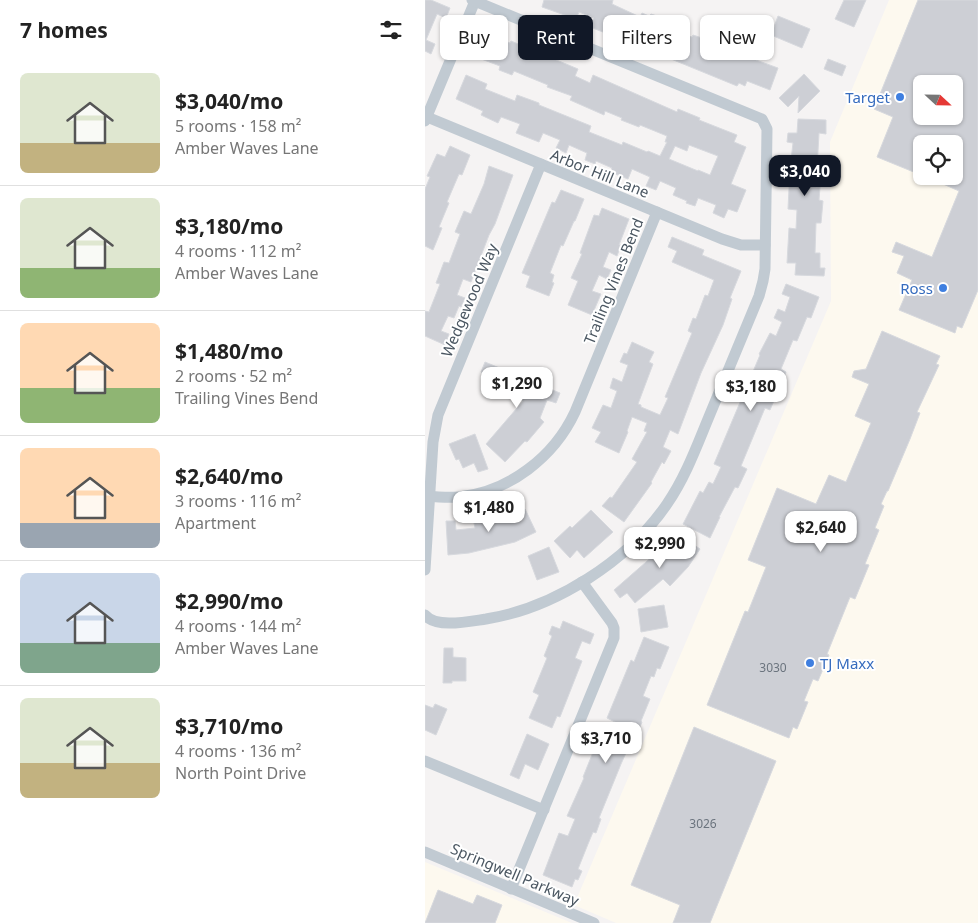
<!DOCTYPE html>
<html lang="en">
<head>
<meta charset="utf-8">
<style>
  body { margin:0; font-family:"Noto Sans",sans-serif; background:#f2f2f2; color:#222; height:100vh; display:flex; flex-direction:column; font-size:19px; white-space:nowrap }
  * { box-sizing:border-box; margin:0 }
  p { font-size:16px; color:#767676 }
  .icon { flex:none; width:28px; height:28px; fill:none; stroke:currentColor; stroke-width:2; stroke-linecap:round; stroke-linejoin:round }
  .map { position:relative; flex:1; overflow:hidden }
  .side { display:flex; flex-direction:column; background:#fff; width:425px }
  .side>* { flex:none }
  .top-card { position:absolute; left:15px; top:15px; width:462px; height:45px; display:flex; gap:10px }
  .needle { width:32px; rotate:112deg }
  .buttons { position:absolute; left:488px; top:75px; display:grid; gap:10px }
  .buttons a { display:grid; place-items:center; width:50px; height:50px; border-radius:8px; background:#fff; box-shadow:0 1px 4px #0004; font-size:25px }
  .price { position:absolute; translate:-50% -42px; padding:0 11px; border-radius:10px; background:#fff; color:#222; font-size:16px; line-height:32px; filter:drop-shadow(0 1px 2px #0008) }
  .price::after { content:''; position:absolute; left:50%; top:30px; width:15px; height:11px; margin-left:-8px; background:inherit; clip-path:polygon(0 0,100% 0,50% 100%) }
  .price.on { background:#111827; color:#fff }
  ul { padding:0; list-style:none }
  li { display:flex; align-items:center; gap:15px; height:125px; padding:0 20px }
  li+li { border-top:1px solid #e0e0e0 }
  li span { display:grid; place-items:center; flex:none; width:140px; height:100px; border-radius:8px; color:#555 }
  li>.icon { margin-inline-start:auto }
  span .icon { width:60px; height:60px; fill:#fffc; stroke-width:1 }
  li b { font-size:21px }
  h2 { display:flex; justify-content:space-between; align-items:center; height:60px; padding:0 20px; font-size:21px }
  .chip { padding:0 18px; border-radius:8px; background:#fff; box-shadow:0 1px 4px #0004; font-size:18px; line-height:45px }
  .chip.on { background:#111827; color:#fff }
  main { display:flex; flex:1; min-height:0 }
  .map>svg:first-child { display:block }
</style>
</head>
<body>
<main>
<section class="side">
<h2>7 homes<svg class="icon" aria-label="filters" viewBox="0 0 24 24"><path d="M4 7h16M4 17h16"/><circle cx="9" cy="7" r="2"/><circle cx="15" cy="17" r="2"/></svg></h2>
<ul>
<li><span style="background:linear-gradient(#dfe7d0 70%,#c2b280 0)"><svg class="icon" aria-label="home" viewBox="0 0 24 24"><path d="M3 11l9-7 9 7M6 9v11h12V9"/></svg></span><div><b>$3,040/mo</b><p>5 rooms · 158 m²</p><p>Amber Waves Lane</p></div></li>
<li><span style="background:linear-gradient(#dfe7d0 70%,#8fb573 0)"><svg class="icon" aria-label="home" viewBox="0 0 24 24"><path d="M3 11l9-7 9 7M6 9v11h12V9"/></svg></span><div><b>$3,180/mo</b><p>4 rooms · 112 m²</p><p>Amber Waves Lane</p></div></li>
<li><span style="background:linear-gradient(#ffd9b3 65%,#8fb573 0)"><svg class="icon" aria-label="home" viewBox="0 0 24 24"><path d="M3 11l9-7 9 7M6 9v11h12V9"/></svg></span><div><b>$1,480/mo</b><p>2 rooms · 52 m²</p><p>Trailing Vines Bend</p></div></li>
<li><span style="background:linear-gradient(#ffd9b3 75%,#9aa5b1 0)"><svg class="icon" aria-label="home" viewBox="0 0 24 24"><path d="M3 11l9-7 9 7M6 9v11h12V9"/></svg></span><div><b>$2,640/mo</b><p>3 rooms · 116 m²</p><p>Apartment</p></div></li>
<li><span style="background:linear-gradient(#c9d6e8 70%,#7fa58c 0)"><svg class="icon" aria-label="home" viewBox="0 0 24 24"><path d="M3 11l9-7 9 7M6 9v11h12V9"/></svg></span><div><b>$2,990/mo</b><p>4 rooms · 144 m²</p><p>Amber Waves Lane</p></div></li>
<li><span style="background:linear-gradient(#dfe7d0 65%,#c2b280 0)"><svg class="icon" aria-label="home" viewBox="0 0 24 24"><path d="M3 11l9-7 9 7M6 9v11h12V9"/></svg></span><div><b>$3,710/mo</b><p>4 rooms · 136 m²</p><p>North Point Drive</p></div></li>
</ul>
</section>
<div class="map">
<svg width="553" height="923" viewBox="0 0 553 923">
  <rect width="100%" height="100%" fill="#f5f3f3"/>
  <g fill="#fdf9ef" fill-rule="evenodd">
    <path d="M464,0H553V923H191L149,905L406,301L405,142ZM496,84H529V116H496ZM496,144H529V176H496Z"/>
    <polygon points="0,862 147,923 0,923"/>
  </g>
  <g fill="#cdcfd5" stroke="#d7d9de" fill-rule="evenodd">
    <polygon points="0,0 6,0 25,8 21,18 12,14 1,40 10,44 6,54 0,51"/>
    <polygon points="119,0 188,0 187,4 215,17 217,13 224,16 226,14 235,17 232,25 259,36 260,35 267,37 268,35 286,41 322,56 325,53 333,56 331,60 353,68 345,90 322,81 320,86 314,83 312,86 229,52 230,50 215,45 214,46 165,27 169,18 154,12 151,19 117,7"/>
    <polygon points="419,0 441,0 429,27 410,19"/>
    <path d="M493,0H553V290L537,328L532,326L530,333L474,310L487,280L472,273L479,256L467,252L471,242L507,257L534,191L500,176H529V144H496V175L452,157L468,117L449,109ZM496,84H529V116H496Z"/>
    <polygon points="353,16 385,29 377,48 346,35"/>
    <path d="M60,33L85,43L86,41L153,69L150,76L165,83L168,75L252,112L253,109L275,118L274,120L312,135L309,142L321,147L306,184L321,190L312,212L303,209L299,218L288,213L291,205L273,198L270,206L261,203L262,201L248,195L251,188L235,181L231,190L221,186L225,177L207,169L203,179L185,172L187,168L171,161L170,164L160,160L162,153L144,145L141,153L131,148L135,140L118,133L114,142L91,133L95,124L76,117L73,123L56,115L58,111L31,99L41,75L62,84L60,89L90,101L92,95L114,103V105L166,126L164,132L197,145L198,142L222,152L223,151L235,156L242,142H240L242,136L215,125L214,127L196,120L197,118L180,111L179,115L145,100L147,96L122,87L123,85L89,71L87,75L74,70L75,66L51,57ZM264,145L293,156L285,175L273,170V171L244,159L250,146L262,151Z"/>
    <polygon points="403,59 421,66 417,76 399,69"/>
    <polygon points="379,74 395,91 373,113 374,96 363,107 354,98"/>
    <polygon points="373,119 401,120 401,134 394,133 391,187 395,187 394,200 398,201 396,223 391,223 390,253 395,253 395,268 400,268 399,276 370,275 371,263 362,263 364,228 371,229 372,210 363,209 365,169 363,169 364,159 366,160 368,143 362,142 363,133 372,133"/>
    <polygon points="25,146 45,155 37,175 34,174 22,202 24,203 14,227 17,228 8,250 0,246 0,189 5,177 2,176 12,154 20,157"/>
    <polygon points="64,166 88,175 70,224 64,235 46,282 38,279 32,295 40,298 36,307 34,306 29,318 23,316 16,331 24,334 20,345 0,336 0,311 4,312 15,284 11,283 19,262 24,263 35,234 30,232 39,211 46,214 59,184"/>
    <polygon points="136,190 159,199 150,221 149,221 138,246 136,245 125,273 129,275 127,282 129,283 124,296 101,287 105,276 97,273 127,202 130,203"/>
    <polygon points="177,208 204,219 194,245 196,245 192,256 184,252 178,267 186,270 182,279 174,275 167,291 176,294 167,315 143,305 153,281 146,278 157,254 155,253 169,215 174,216"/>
    <polygon points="247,237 279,250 277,255 316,271 305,298 307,299 298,325 276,373 253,434 245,430 238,447 246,451 239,464 237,462 226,482 227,483 199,522 177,506 185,497 187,498 212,462 207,459 222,432 219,431 222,423 207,417 202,431 203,432 194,453 170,442 176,432 167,428 178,405 186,408 192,391 185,388 188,378 197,382 203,365 195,362 199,353 202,354 207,342 229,352 224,362 228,364 213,404 216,405 216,407 235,415 243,398 240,397 267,333 263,331 268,318 271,319 280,295 283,296 289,280 247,262 252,251 243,247"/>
    <polygon points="361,284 394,297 386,318 382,317 372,341 368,340 356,369 361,372 354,389 345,410 340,408 316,466 322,469 313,488 310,487 294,517 295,517 285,538 258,524 275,491 278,493 284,482 288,484 296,467 289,464 335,355 334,354 345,333 351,336 357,322 349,318 353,309 360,312 365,297 357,294"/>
    <polygon points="457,331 515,356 511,364 514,365 492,412 495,413 485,439 463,491 462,491 456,504 459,506 450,528 454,530 440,564 444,565 430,599 425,597 402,654 404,655 393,681 388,679 379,701 383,702 372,729 368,727 364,738 282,705 320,611 323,612 341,567 323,560 352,488 391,504 404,475 421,482 446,423 430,416 444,384 427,377 429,371 441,369"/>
    <polygon points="60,362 135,393 131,403 122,400 115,418 119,422 102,442 100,441 80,462 61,444 98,401 83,394 82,396 59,387 64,376 56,372"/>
    <polygon points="50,434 63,469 53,472 49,463 38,468 34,459 31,460 24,444"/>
    <polygon points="85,505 89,514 100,509 111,532 90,542 44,553 23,555 21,521 30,521 31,530 50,528 48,518 58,516 60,525 80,519 76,510"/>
    <polygon points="166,510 188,532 159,558 152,550 145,558 129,541 145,526 147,528"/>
    <polygon points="249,531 275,549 263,567 245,586 238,579 210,603 202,593 195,598 189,590 229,555 233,559 245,546 241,544"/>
    <polygon points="124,547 134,572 112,580 103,556"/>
    <polygon points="239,605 243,627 216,632 213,609"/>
    <polygon points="138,621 169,634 165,644 157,641 150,658 157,661 135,717 132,716 127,728 104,718 114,695 108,692 122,658 119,656 127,636 124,634 127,626 135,629"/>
    <polygon points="219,637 244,647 235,669 232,668 229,677 226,676 218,696 225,699 216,721 217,722 208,743 206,742 196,764 174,818 176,819 171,833 168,832 163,844 153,869 157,871 153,880 150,879 147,887 118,875 134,833 143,836 150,819 142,816 159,778 158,777 175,735 185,739 192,723 182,718 206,660 209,662"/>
    <polygon points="19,648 28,648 28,657 41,658 41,681 27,681 27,683 18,683"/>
    <polygon points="10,704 22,709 11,735 0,730 0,705 8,708"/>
    <polygon points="269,727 351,761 285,923 248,923 255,905 206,885"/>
    <polygon points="102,734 124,744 113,770 100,764 94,779 85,775"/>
    <polygon points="13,890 48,904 52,895 77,905 70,923 0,923"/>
  </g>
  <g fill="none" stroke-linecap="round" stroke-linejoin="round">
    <g stroke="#c1cad2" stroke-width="11">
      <polyline points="2,117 297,239 316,245 340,245"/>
      <polyline points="0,121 50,1"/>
      <path d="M0,496C11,497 23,498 34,497C84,492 129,457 150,412L232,212"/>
      <polyline points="0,570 8,442 13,415 116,164"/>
      <path d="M0,615C11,629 46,621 61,619C130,608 203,561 242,504C260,478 271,448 283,419C300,378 317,337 334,296L338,281L340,269L342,129L337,119L47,0"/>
      <polyline points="0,761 119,810"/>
      <polyline points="0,852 169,923"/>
      <polyline points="86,889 189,638 189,628 187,623 157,582"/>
    </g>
  </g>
  <g fill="#3f7fe0" stroke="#fff" stroke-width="2">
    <circle cx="475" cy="97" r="5"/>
    <circle cx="518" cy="288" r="5"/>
    <circle cx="385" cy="663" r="5"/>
  </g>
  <g text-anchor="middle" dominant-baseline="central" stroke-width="4" stroke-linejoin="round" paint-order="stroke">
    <g font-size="12" fill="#6b747e">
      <text x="348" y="667">3030</text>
      <text x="278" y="823">3026</text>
    </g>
    <g font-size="15" fill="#366cbe" stroke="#fff" text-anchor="end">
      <text x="465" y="97">Target</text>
      <text x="508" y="288">Ross</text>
      <text x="395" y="663" text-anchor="start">TJ Maxx</text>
    </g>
    <g font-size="15" fill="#4a5661" stroke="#fff">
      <text transform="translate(175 173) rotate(22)">Arbor Hill Lane</text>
      <text transform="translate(188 281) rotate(-68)">Trailing Vines Bend</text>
      <text transform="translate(44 300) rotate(-67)">Wedgewood Way</text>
      <text transform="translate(90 874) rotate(23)">Springwell Parkway</text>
    </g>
  </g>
</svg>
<div class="buttons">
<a><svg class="needle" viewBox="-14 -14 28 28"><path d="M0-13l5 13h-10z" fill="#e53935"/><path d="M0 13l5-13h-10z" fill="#767676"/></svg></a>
<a><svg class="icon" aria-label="locate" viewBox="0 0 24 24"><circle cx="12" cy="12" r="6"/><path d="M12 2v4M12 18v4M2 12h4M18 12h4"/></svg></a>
</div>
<b class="price on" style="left:380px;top:197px">$3,040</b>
<b class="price" style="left:92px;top:409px">$1,290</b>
<b class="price" style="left:326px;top:412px">$3,180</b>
<b class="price" style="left:64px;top:533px">$1,480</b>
<b class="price" style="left:396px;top:553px">$2,640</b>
<b class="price" style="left:235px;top:569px">$2,990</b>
<b class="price" style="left:181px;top:764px">$3,710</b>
<div class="top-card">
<a class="chip">Buy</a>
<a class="chip on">Rent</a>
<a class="chip">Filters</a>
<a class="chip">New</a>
</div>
</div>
</main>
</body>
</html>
